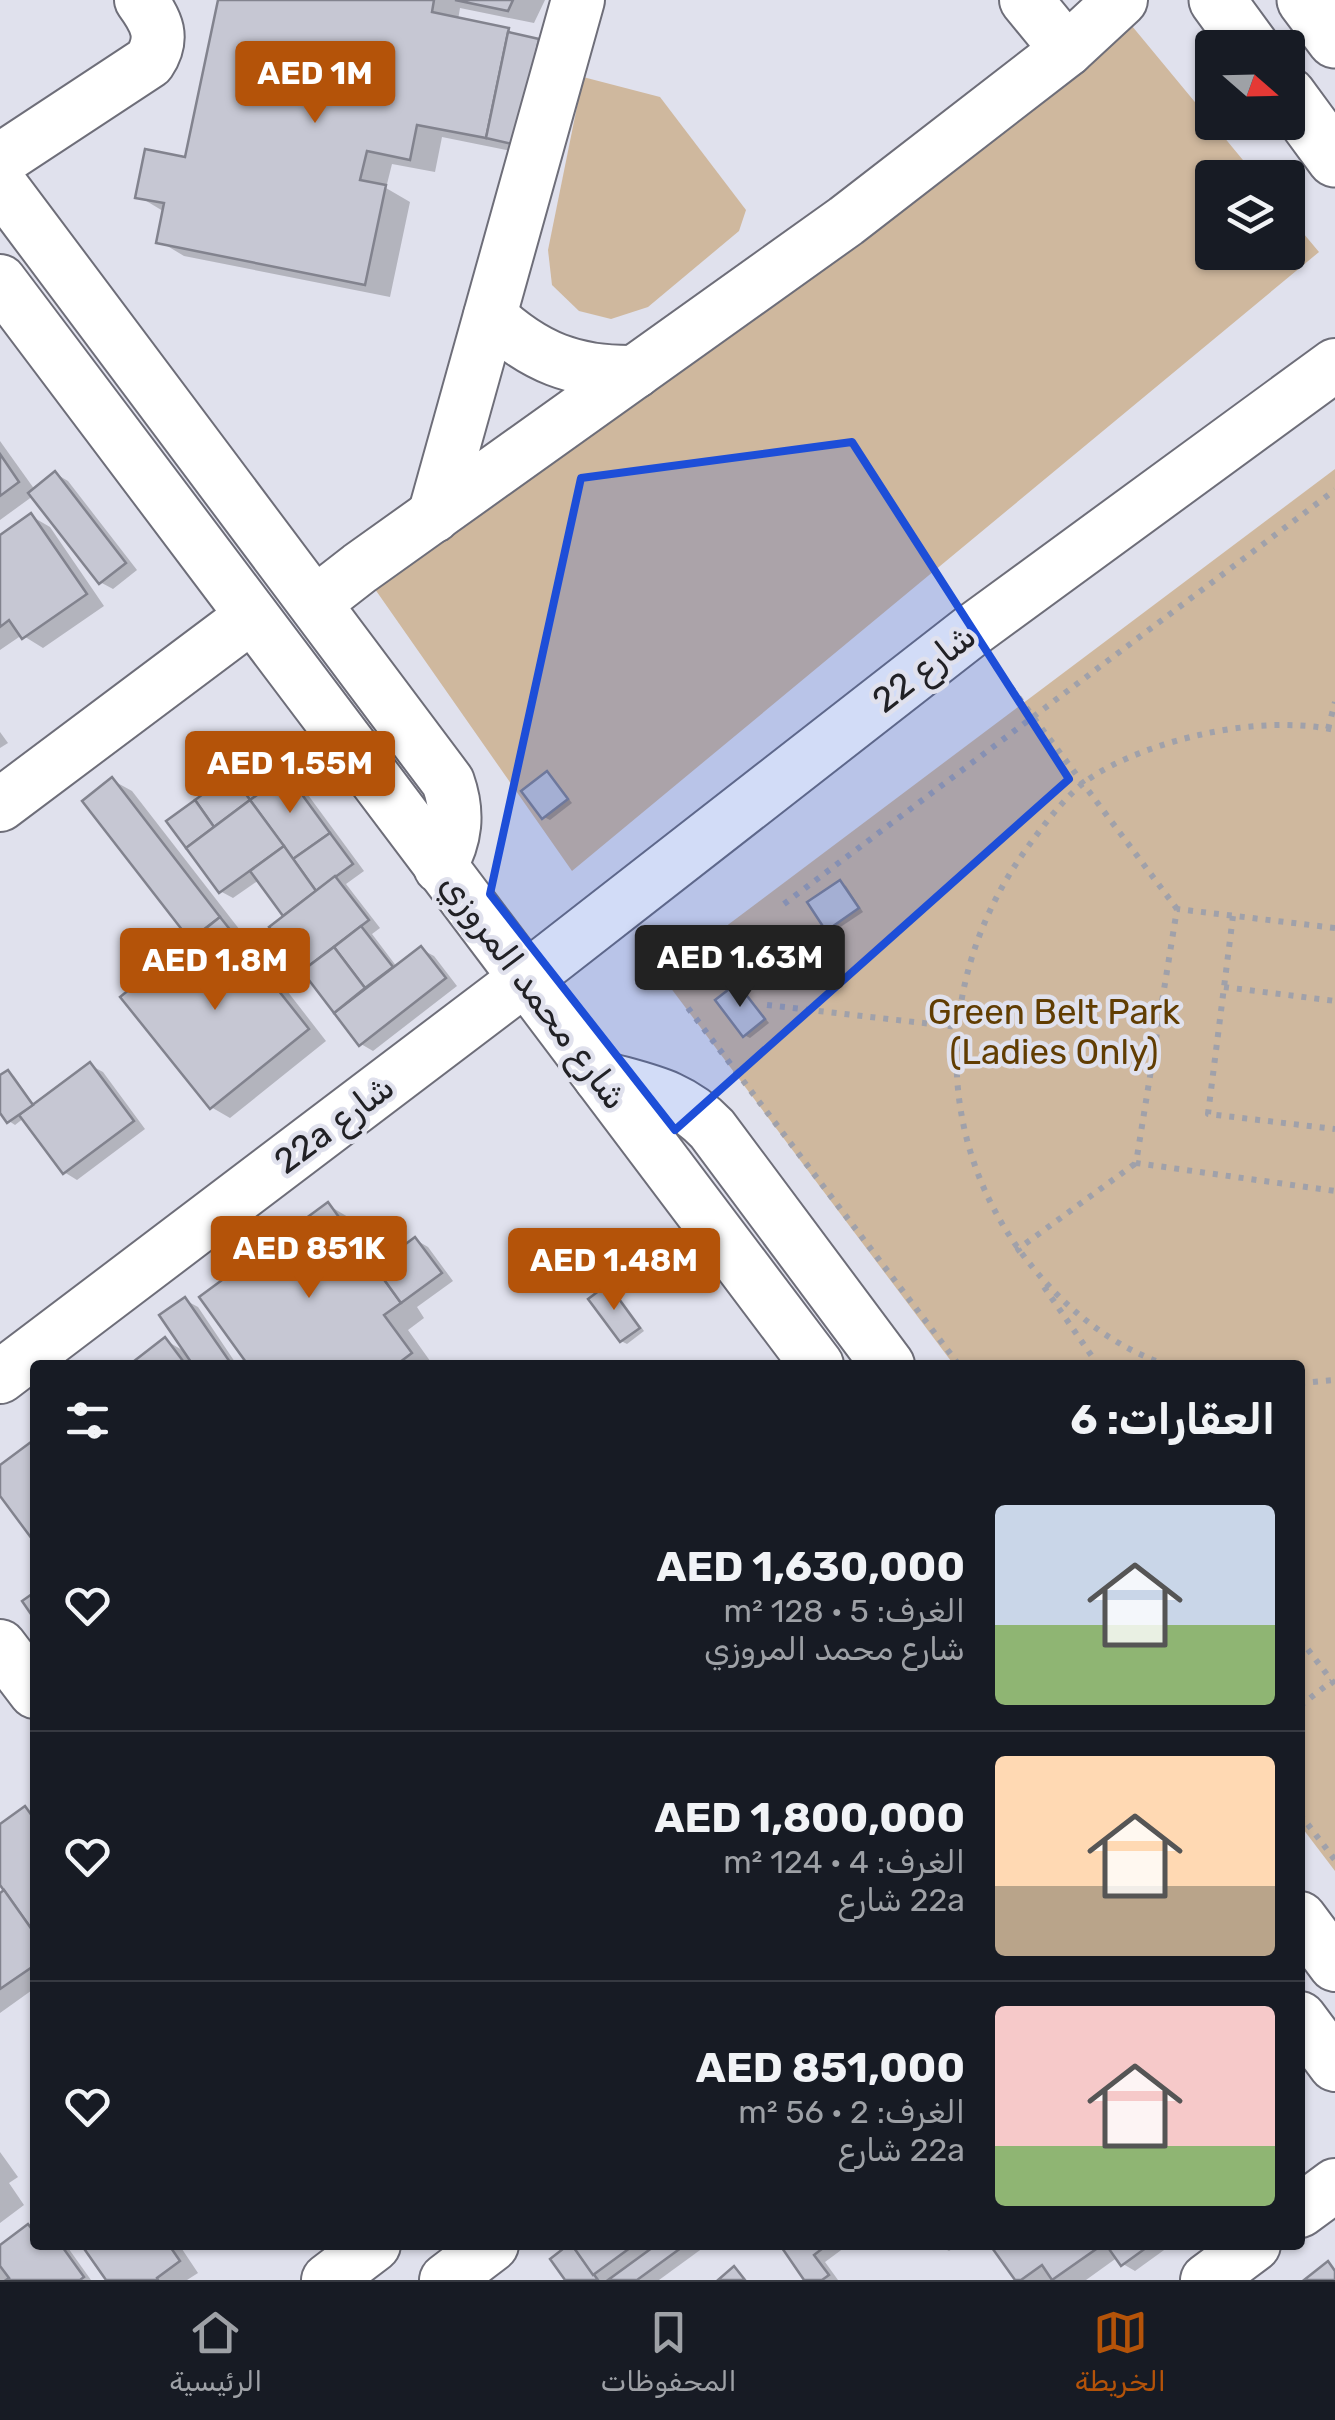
<!DOCTYPE html>
<html lang="ar">
<head>
<meta charset="utf-8">
<style>
  body { margin:0; font-family:Rubik,"Noto Sans Arabic",sans-serif; background:#20242c; color:#f1f3f6; direction:rtl; height:100vh; display:flex; flex-direction:column; font-size:38px; white-space:nowrap }
  * { box-sizing:border-box; margin:0 }
  p { font-size:32px; color:#9ea1a6 }
  .icon { flex:none; width:55px; height:55px; fill:none; stroke:currentColor; stroke-width:2; stroke-linecap:round; stroke-linejoin:round }
  .map { position:relative; flex:1; overflow:hidden; direction:ltr }
  .sheet { position:absolute; left:30px; top:1360px; width:1275px; height:890px; display:flex; flex-direction:column; background:#171b24; border-radius:10px; box-shadow:0 2px 8px #0004; direction:rtl }
  .sheet>* { flex:none }
  .needle { width:65px; rotate:110deg }
  .buttons { position:absolute; left:1195px; top:30px; display:grid; gap:20px }
  .buttons a { display:grid; place-items:center; width:110px; height:110px; border-radius:10px; background:#171b24; box-shadow:0 2px 8px #0004; font-size:50px }
  .price { position:absolute; translate:-50% -85px; padding:0 22px; border-radius:10px; background:#b45309; color:#fff; font-size:32px; line-height:65px; filter:drop-shadow(0 2px 5px #0008) }
  .price::after { content:''; position:absolute; left:50%; top:60px; width:30px; height:22px; margin-left:-15px; background:inherit; clip-path:polygon(0 0,100% 0,50% 100%) }
  .price.current { background:#222; color:#fff }
  ul { padding:0; list-style:none }
  li { display:flex; align-items:center; gap:30px; height:250px; padding:0 30px }
  li+li { border-top:2px solid #363941 }
  li span { display:grid; place-items:center; flex:none; width:280px; height:200px; border-radius:10px; color:#555 }
  li>.icon { margin-inline-start:auto }
  span .icon { width:120px; height:120px; fill:#fffc; stroke-width:1 }
  li b { font-size:42px }
  h2 { display:flex; justify-content:space-between; align-items:center; height:120px; padding:0 30px; font-size:42px }
  .tabs { display:flex; justify-content:space-around; align-items:center; height:140px; border-top:2px solid #363941; background:#171b24; font-size:28px; color:#9ea1a6 }
  .tabs a { display:grid; justify-items:center; gap:5px }
  .tabs .current { color:#b45309 }
  .map>svg:first-child { display:block }
</style>
</head>
<body>
<div class="map">
<svg width="1335" height="2280" viewBox="0 0 1335 2280">
  <rect width="100%" height="100%" fill="#e0e1ed"/>
  <g fill="#cfb89e">
    <polygon points="1127,20 1257,177 1212,178 1212,252 1288,252 1288,215 1319,252 572,871 370,582"/>
    <polygon points="583,77 660,97 746,210 739,231 648,307 611,319 579,311 552,285 548,250"/>
    <polygon points="1335,469 1335,1871 1300,1825 1300,1365 954,1365 661,975"/>
  </g>
  <g fill="#0003">
    <polygon points="220,0 545,0 534,23 460,8 458,20 508,30 520,37 538,41 550,48 511,151 442,137 435,172 392,164 386,188 410,202 390,297 184,256 159,241 163,211 138,196 187,160"/>
    <polygon points="0,441 35,490 56,474 68,481 137,570 113,589 100,582 33,496 0,520"/>
    <polygon points="31,516 50,527 104,606 43,648 22,635 0,650 0,538"/>
    <polygon points="0,732 8,743 0,748"/>
    <polygon points="278,763 284,766 293,780 300,784 364,871 346,884 380,928 372,934 397,967 421,949 434,956 457,986 373,1051 361,1044 272,927 286,917 259,880 233,898 220,891 231,776 243,789"/>
    <polygon points="547,774 552,777 572,803 550,820 544,817"/>
    <polygon points="112,780 132,791 326,1041 230,1118 211,1107 194,941 85,801"/>
    <polygon points="840,883 846,886 863,912 833,932 828,929"/>
    <polygon points="737,986 743,989 769,1023 750,1038 744,1035"/>
    <polygon points="90,1065 103,1072 145,1129 77,1180 64,1172 24,1118 15,1125 9,1121 0,1108 0,1078 8,1073 14,1076 35,1106"/>
    <polygon points="328,1205 353,1220 385,1263 416,1240 428,1247 453,1281 417,1307 424,1318 408,1330 433,1365 251,1365"/>
    <polygon points="609,1287 614,1290 644,1331 627,1344 621,1341"/>
    <polygon points="185,1300 198,1307 237,1365 133,1365 165,1340 189,1354"/>
    <polygon points="25,1809 35,1814 35,1988 0,2013 0,1896 7,1891 0,1882 0,1827"/>
    <polygon points="0,2152 18,2177 9,2183 24,2205 0,2223"/>
    <polygon points="28,2227 35,2231 35,2245 66,2245 91,2280 0,2280 0,2248"/>
    <polygon points="96,2245 182,2245 180,2246 198,2273 187,2280 109,2280"/>
    <polygon points="573,2245 707,2245 659,2280 568,2280"/>
    <polygon points="784,2245 848,2245 825,2262 838,2280 807,2280"/>
    <polygon points="938,2245 958,2245 949,2251"/>
    <polygon points="994,2245 1107,2245 1111,2250 1117,2245 1171,2245 1135,2271 1123,2264 1118,2257 1086,2280 1019,2280"/>
  </g>
  <g fill="#c6c7d3" stroke="#82838e" stroke-width="2.5">
    <polygon points="218,0 434,0 432,12 509,28 486,138 417,125 410,160 367,151 360,180 386,185 365,285 156,243 164,203 135,198 145,149 185,157"/>
    <polygon points="455,0 513,0 508,11"/>
    <polygon points="508,32 539,39 517,145 486,138"/>
    <polygon points="0,454 19,482 0,496"/>
    <polygon points="55,471 126,563 99,584 28,493"/>
    <polygon points="31,513 87,594 22,639 9,620 0,627 0,535"/>
    <polygon points="278,760 287,774 250,800 241,787"/>
    <polygon points="547,771 568,799 542,819 521,791"/>
    <polygon points="231,773 250,800 214,827 195,800"/>
    <polygon points="287,774 330,833 293,859 250,800"/>
    <polygon points="112,777 220,917 190,940 82,801"/>
    <polygon points="195,800 214,827 186,848 166,821"/>
    <polygon points="250,800 284,846 219,893 186,848"/>
    <polygon points="330,833 353,864 316,891 293,859"/>
    <polygon points="284,846 316,891 283,916 250,871"/>
    <polygon points="335,876 369,920 302,971 269,927"/>
    <polygon points="840,880 859,908 826,931 807,902"/>
    <polygon points="220,917 309,1029 210,1109 120,997"/>
    <polygon points="361,926 393,967 365,988 334,947"/>
    <polygon points="421,946 446,978 359,1046 334,1013"/>
    <polygon points="334,947 365,988 334,1013 302,971"/>
    <polygon points="737,983 765,1019 743,1037 715,1000"/>
    <polygon points="90,1062 134,1121 63,1174 19,1115"/>
    <polygon points="8,1070 33,1105 7,1123 0,1113 0,1075"/>
    <polygon points="328,1202 401,1303 384,1315 412,1353 396,1365 248,1365 199,1297"/>
    <polygon points="415,1237 442,1273 401,1303 375,1267"/>
    <polygon points="608,1284 640,1328 620,1342 588,1299"/>
    <polygon points="185,1297 232,1365 193,1365 159,1315"/>
    <polygon points="165,1337 186,1365 129,1365"/>
    <polygon points="35,1439 35,1543 0,1496 0,1465"/>
    <polygon points="35,1592 35,1620 22,1601"/>
    <polygon points="25,1806 35,1820 35,1934 0,1885 0,1824"/>
    <polygon points="4,1890 35,1934 35,1965 0,1989 0,1893"/>
    <polygon points="28,2224 35,2233 35,2245 61,2245 84,2277 80,2280 6,2280 9,2278 0,2266 0,2245"/>
    <polygon points="92,2245 169,2245 180,2261 157,2278 158,2280 106,2280 85,2250"/>
    <polygon points="568,2245 572,2245 598,2280 565,2280 550,2259"/>
    <polygon points="572,2245 634,2245 593,2275"/>
    <polygon points="656,2245 685,2245 637,2280 608,2280"/>
    <polygon points="780,2245 827,2245 814,2255 829,2275 822,2280 804,2280"/>
    <polygon points="990,2245 1098,2245 1099,2247 1052,2280 1042,2265 1021,2280 1015,2280"/>
    <polygon points="1113,2245 1150,2245 1121,2266 1109,2249"/>
    <polygon points="1328,2261 1335,2271 1335,2280 1304,2280"/>
    <polygon points="734,2266 745,2280 718,2280"/>
  </g>
  <g fill="none" stroke-linecap="round" stroke-linejoin="round">
    <g stroke="#6e6e79" stroke-width="56">
      <g id="minor">
        <polyline points="1026,0 1067,50"/>
        <path d="M0,160L149,62C165,38 157,22 141,0"/>
        <path d="M0,184L448,782C459,813 456,839 440,867"/>
        <polyline points="0,281 817,1365"/>
        <path d="M490,316C534,357 574,373 635,372"/>
        <polyline points="434,516 578,0"/>
        <polyline points="315,603 360,568 846,221 1067,50 1121,0"/>
        <polyline points="0,805 252,616"/>
        <path d="M600,1077C644,1090 679,1094 712,1129L888,1365"/>
        <polyline points="0,1377 525,979 970,632 1335,365"/>
        <polyline points="0,1646 35,1692"/>
        <polyline points="1300,1918 1335,1965"/>
        <polyline points="1300,2018 1335,2065"/>
        <polyline points="1300,2211 1335,2185"/>
        <polyline points="328,2280 374,2245"/>
        <polyline points="446,2280 492,2245"/>
        <polyline points="1207,2280 1254,2245"/>
      </g>
    </g>
    <g stroke="#6e6e79" stroke-width="59">
      <g id="major">
        <polyline points="1217,0 1252,48"/>
        <polyline points="1305,0 1335,40"/>
        <polyline points="1288,95 1335,159"/>
      </g>
    </g>
    <g stroke="#a0a1aa" stroke-width="6" stroke-dasharray="5 8" stroke-linecap="butt">
      <polyline points="995,666 1177,909"/>
      <polyline points="1328,729 1335,702"/>
      <polyline points="784,904 1335,490"/>
      <polyline points="1233,916 1208,1114 1335,1129"/>
      <polyline points="1335,928 1177,909 1136,1163 1335,1191"/>
      <polyline points="1224,987 1335,1001"/>
      <polyline points="767,1005 958,1027"/>
      <polyline points="688,1008 959,1365"/>
      <polyline points="1020,1252 1018,1249 1136,1163"/>
      <polyline points="1044,1287 1098,1365"/>
      <path d="M1168,1365C1113,1348 1065,1308 1030,1264C930,1139 935,975 1027,848C1043,826 1060,803 1081,785C1110,761 1163,743 1199,735C1242,725 1292,721 1335,730"/>
      <polyline points="1300,1383 1335,1380"/>
      <polyline points="1300,1639 1335,1685"/>
      <polyline points="1300,1706 1332,1681"/>
      <polyline points="1300,1814 1335,1860"/>
    </g>
    <use href="#minor" stroke="#fff" stroke-width="52"/>
    <use href="#major" stroke="#fff" stroke-width="55"/>
  </g>
  <path fill="#1d4ed8" fill-opacity="0.2" stroke="#1d4ed8" stroke-width="8" stroke-linejoin="round" d="M852,442L1069,779L675,1130L490,894L581,478Z"/>
  <g text-anchor="middle" dominant-baseline="central" stroke-width="9" stroke-linejoin="round" paint-order="stroke">
    <g font-size="35" fill="#212125" stroke="#e0e1ed">
      <text transform="translate(924 668) rotate(-38)">شارع 22</text>
      <text transform="translate(534 991) rotate(53)">شارع محمد المروزي</text>
      <text transform="translate(334 1124) rotate(-37)">22a شارع</text>
    </g>
    <g font-size="35" fill="#613d02" stroke="#e0e1ed">
      <text x="1054" y="1012">Green Belt Park<tspan x="1054" dy="40">(Ladies Only)</tspan></text>
    </g>
  </g>
</svg>
<div class="buttons">
<a><svg class="needle" viewBox="-14 -14 28 28"><path d="M0-13l5 13h-10z" fill="#e53935"/><path d="M0 13l5-13h-10z" fill="#9ea1a6"/></svg></a>
<a><svg class="icon" aria-label="layers" viewBox="0 0 24 24"><path d="M12 4l9 5-9 5-9-5zM3 14l9 5 9-5"/></svg></a>
</div>
<b class="price" style="left:315px;top:126px">AED 1M</b>
<b class="price" style="left:290px;top:816px">AED 1.55M</b>
<b class="price current" style="left:740px;top:1010px">AED 1.63M</b>
<b class="price" style="left:215px;top:1013px">AED 1.8M</b>
<b class="price" style="left:309px;top:1301px">AED 851K</b>
<b class="price" style="left:614px;top:1313px">AED 1.48M</b>
<section class="sheet">
<h2>العقارات: 6<svg class="icon" aria-label="filters" viewBox="0 0 24 24"><path d="M4 7h16M4 17h16"/><circle cx="9" cy="7" r="2"/><circle cx="15" cy="17" r="2"/></svg></h2>
<ul>
<li><span style="background:linear-gradient(#c9d6e8 60%,#8fb573 0)"><svg class="icon" aria-label="home" viewBox="0 0 24 24"><path d="M3 11l9-7 9 7M6 9v11h12V9"/></svg></span><div><b>AED 1,630,000</b><p>الغرف: 5 · 128 m²</p><p>شارع محمد المروزي</p></div><svg class="icon" aria-label="heart" viewBox="0 0 24 24"><path d="M12 20l-8-8c-3-5 5-10 8-4 3-6 11-1 8 4z"/></svg></li>
<li><span style="background:linear-gradient(#ffd9b3 65%,#b9a48a 0)"><svg class="icon" aria-label="home" viewBox="0 0 24 24"><path d="M3 11l9-7 9 7M6 9v11h12V9"/></svg></span><div><b>AED 1,800,000</b><p>الغرف: 4 · 124 m²</p><p>22a شارع</p></div><svg class="icon" aria-label="heart" viewBox="0 0 24 24"><path d="M12 20l-8-8c-3-5 5-10 8-4 3-6 11-1 8 4z"/></svg></li>
<li><span style="background:linear-gradient(#f6c9c9 70%,#8fb573 0)"><svg class="icon" aria-label="home" viewBox="0 0 24 24"><path d="M3 11l9-7 9 7M6 9v11h12V9"/></svg></span><div><b>AED 851,000</b><p>الغرف: 2 · 56 m²</p><p>22a شارع</p></div><svg class="icon" aria-label="heart" viewBox="0 0 24 24"><path d="M12 20l-8-8c-3-5 5-10 8-4 3-6 11-1 8 4z"/></svg></li>
</ul>
</section>
</div>
<nav class="tabs">
<a class="current"><svg class="icon" aria-label="map" viewBox="0 0 24 24"><path d="M3 6l6-2 6 2 6-2v14l-6 2-6-2-6 2zM9 4v14M15 6v14"/></svg>الخريطة</a>
<a><svg class="icon" aria-label="saved" viewBox="0 0 24 24"><path d="M7 4h10v16l-5-4-5 4z"/></svg>المحفوظات</a>
<a><svg class="icon" aria-label="home" viewBox="0 0 24 24"><path d="M3 11l9-7 9 7M6 9v11h12V9"/></svg>الرئيسية</a>
</nav>
</body>
</html>
